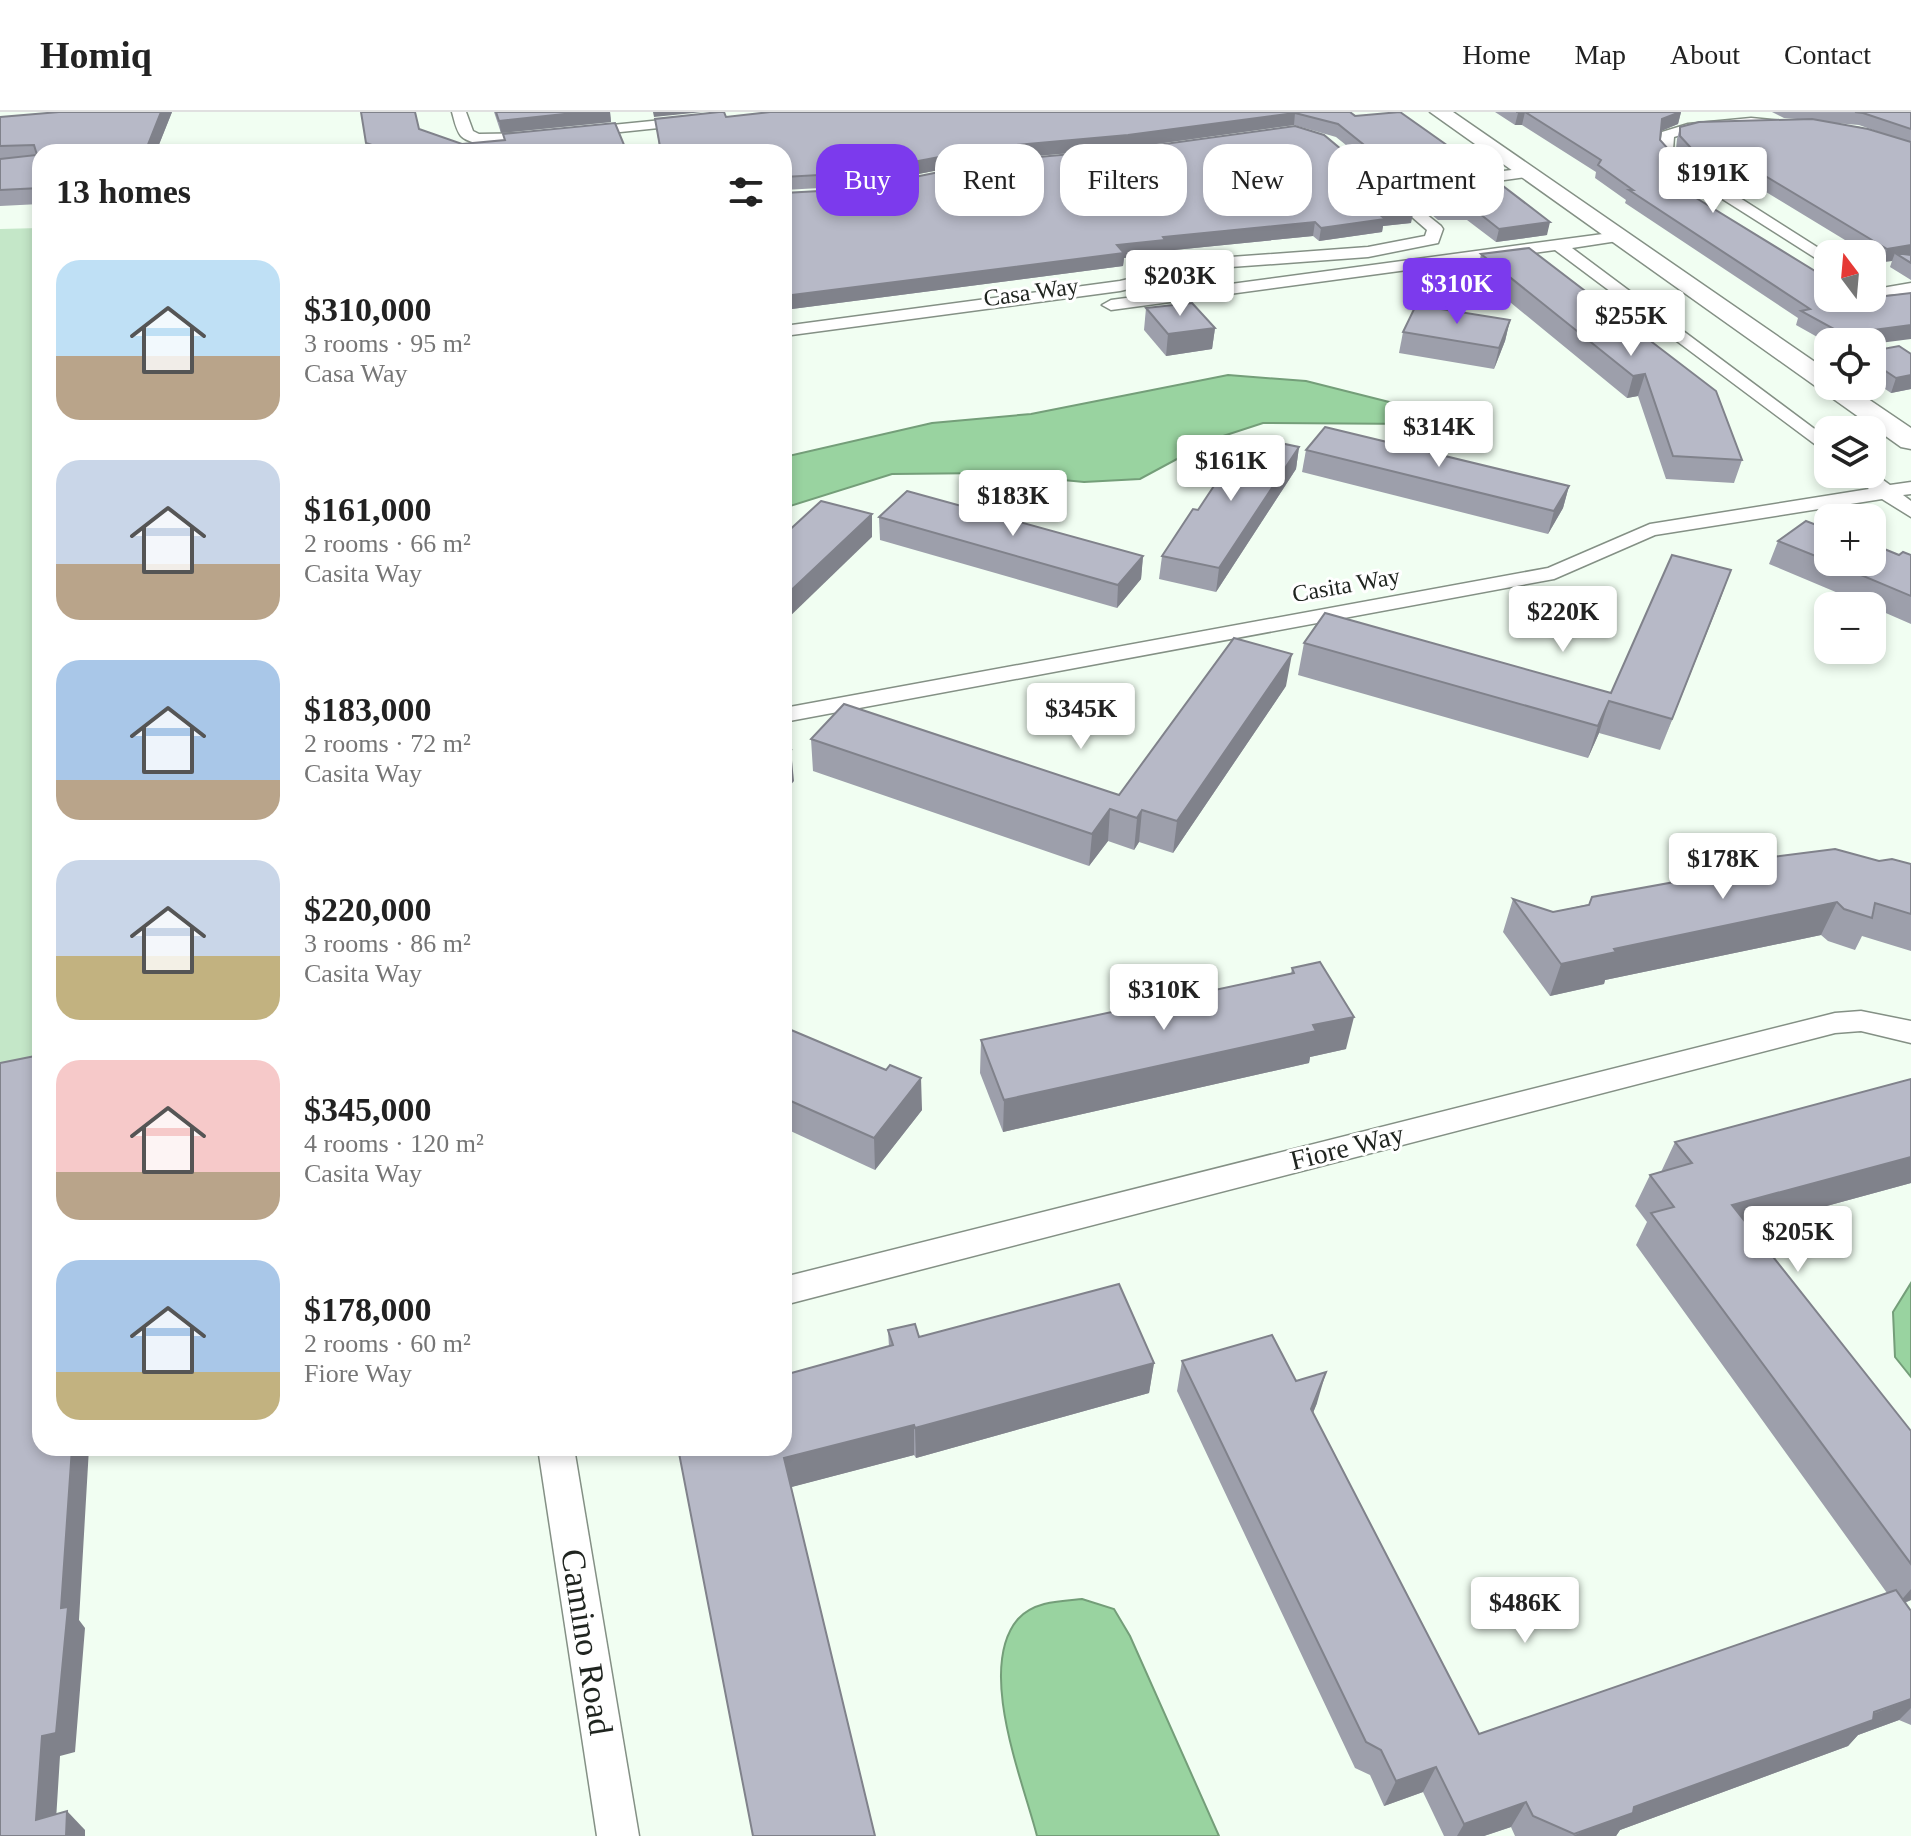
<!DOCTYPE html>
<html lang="en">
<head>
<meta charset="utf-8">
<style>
  body { margin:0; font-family:Georgia,serif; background:#f2f2f2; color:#222; height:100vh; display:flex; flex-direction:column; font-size:30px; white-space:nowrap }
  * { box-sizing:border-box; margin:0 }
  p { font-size:26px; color:#767676 }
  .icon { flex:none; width:44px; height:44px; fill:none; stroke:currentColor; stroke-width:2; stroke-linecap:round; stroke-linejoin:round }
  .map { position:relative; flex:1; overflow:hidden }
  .sheet { position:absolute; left:32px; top:32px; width:760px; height:1312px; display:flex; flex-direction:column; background:#fff; border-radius:24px; box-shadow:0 4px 12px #0003 }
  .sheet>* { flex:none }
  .top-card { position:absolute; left:816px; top:32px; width:760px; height:72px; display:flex; gap:16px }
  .needle { width:52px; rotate:344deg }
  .buttons { position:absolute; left:1814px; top:128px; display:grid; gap:16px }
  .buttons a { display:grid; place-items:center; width:72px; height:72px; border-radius:16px; background:#fff; box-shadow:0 4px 12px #0003; font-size:40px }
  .price { position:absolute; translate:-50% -68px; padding:0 18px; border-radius:8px; background:#fff; color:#222; font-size:26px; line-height:52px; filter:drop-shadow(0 2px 4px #0008) }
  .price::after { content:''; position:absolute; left:50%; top:48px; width:24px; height:18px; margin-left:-12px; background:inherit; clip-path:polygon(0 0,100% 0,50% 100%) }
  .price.selected { background:#7c3aed; color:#fff }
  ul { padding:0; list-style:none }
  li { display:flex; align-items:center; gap:24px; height:200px; padding:0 24px }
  li span { display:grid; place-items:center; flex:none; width:224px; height:160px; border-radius:24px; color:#555 }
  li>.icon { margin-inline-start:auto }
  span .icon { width:96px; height:96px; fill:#fffc; stroke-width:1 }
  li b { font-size:34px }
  h2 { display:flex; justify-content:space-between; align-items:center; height:96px; padding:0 24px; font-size:34px }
  .tag { padding:0 28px; border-radius:24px; background:#fff; box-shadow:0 4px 12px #0003; font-size:28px; line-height:72px }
  .tag.selected { background:#7c3aed; color:#fff }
  header { display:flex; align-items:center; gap:48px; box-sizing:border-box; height:112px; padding:0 40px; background:#fff; border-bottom:2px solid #e0e0e0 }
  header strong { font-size:38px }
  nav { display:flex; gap:44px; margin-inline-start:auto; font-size:28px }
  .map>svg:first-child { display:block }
</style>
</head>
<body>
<header>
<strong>Homiq</strong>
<nav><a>Home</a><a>Map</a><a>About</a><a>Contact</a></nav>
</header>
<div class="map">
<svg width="1911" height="1724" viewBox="0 0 1911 1724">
  <rect width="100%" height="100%" fill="#f1fef2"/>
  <polygon fill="#c4e7c8" points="40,116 40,953 0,960 0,117"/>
  <g fill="#99d3a0" stroke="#749e79" stroke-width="2">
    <polygon points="1228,263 1306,269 1409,295 1421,304 1418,312 1263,311 1214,327 1140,367 1084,370 991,361 892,362 784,396 784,345 932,311 1031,302"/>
    <polygon points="1911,1171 1911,1265 1895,1245 1893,1200"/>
    <path d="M1082,1487L1114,1497L1130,1524L1219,1724H1037C1023,1669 976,1556 1018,1507C1034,1489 1061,1489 1082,1487Z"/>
  </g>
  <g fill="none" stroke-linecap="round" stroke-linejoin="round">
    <g stroke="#849085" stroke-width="3">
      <g id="street">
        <path d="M452,0H466L473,19L479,22L533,21L540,25C528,35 473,37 461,24C456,18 454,7 452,0Z"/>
        <polygon points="692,5 697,6 697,12 582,24 575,20 582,16"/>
        <path d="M1751,6L1858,16L1911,32V41C1893,37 1876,28 1858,25C1800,12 1731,6 1674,25L1673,38L1685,51L1828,142V154L1675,57L1659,39L1662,20L1688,12Z"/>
        <polygon points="1528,56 1533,58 1533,64 1454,75 1446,70 1454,65"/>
        <polygon points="1386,70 1441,114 1443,117 1438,131 1368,145 1217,156 1120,179 784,224 784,214 1120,169 1217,146 1368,135 1425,124 1427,118 1381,78 1378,75"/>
        <polygon points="1618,120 1624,122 1624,128 1572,136 1828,327 1828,342 1555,138 1111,198 1102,193 1111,188"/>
        <polygon points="1911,171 1911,181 1872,184 1872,172 1882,176"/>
        <polygon points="1872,360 1890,373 1911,370 1911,382 1903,383 1911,389 1911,405 1882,387 1655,423 1554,467 784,610 784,596 1548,456 1650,412 1869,377 1852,362"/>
        <polygon points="1861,899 1911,909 1911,931 1861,919 1835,921 784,1193 784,1165 1835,901"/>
        <polygon points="538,1336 574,1336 639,1724 597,1724"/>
      </g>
    </g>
    <g stroke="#849085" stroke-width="3">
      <polygon id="secondary" points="1430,0 1453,0 1828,259 1828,274 1849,274 1911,316 1911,337 1901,335"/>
    </g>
    <use href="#street" fill="#fff" fill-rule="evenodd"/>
    <use href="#secondary" fill="#fff" fill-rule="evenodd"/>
  </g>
  <g fill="#9d9fab" fill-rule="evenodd">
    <polygon points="59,0 172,0 156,40 40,40 40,92 0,94 0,5"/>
    <polygon points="494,0 610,0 611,10 501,21"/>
    <polygon points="1350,0 1466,61 1392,70 1336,25 1294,13 1127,36 991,48 856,74 784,78 784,40 660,40 655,7 726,5"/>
    <polygon points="1495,0 1681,0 1678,12 1661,19 1660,28 1677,47 1702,62 1698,75 1686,77 1691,83 1872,230 1828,231 1796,213 1798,206 1625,91 1626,88 1595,66 1596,60 1522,13 1515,13"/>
    <path d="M1772,0H1911V168L1890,155L1892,149L1882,150L1872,145V142H1868L1748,69L1723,72L1687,49L1676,37L1677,27L1680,15L1797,7L1784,6ZM1835,11L1859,13L1879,20Z"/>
    <polygon points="419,17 462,32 504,28 503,22 627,40 368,40 366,31"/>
    <polygon points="1411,70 1547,123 1496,130 1467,108 1438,108 1408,83"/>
    <polygon points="784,81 1411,111 1383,114 1382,120 1319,129 1313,124 1164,139 1164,141 1124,146 1123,154 784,198"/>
    <polygon points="1529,136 1742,348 1734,371 1666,367 1638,284 1627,286 1477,163 1481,142"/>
    <polygon points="1146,196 1215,216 1212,237 1166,244 1144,218"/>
    <polygon points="1510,208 1505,229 1494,257 1399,241 1403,220"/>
    <polygon points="1872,239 1911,242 1911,277 1891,281 1872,268"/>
    <polygon points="1299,335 1296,357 1216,480 1159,467 1162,444 1198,398"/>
    <polygon points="1306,338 1569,374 1563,396 1548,422 1302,360"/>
    <polygon points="879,405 1143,444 1141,467 1117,496 880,428"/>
    <polygon points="1828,414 1828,450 1872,450 1899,443 1911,443 1911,512 1872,495 1872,494 1869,494 1769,452 1778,429"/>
    <polygon points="1731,458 1660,638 1599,621 1588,646 1298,563 1304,531 1611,581"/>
    <polygon points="1286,574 1173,741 1139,730 1134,738 1108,729 1089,754 813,659 811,627 1119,683"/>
    <polygon points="1749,748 1879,749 1911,752 1911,839 1862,824 1855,838 1828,829 1821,823 1605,868 1604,872 1550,884 1503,820 1513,787 1553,800 1745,757"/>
    <polygon points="1292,856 1346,937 1310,945 1309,951 1003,1020 980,961 981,928 1291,862"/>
    <polygon points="784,915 922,998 875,1058 784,1016"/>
    <polygon points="1911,967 1911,1071 1750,1115 1911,1319 1911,1488 1905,1491 1911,1499 1911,1613 1899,1608 1858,1623 1848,1634 1620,1718 1616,1724 1515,1724 1511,1715 1484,1724 1444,1724 1423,1680 1384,1694 1370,1663 1355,1656 1177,1279 1182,1249 1296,1269 1317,1291 1313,1301 1479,1622 1887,1481 1636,1133 1647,1110 1635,1094 1650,1063 1661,1060 1675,1030"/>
    <polygon points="888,1218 919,1225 1154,1251 1149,1281 916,1346 914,1343 791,1375 678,1336 889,1235"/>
  </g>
  <g fill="#80828b">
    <polygon points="161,0 172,0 156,40 145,40"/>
    <polygon points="583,0 610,0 611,10 501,21 499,9"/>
    <polygon points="653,0 703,0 654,5"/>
    <polygon points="1525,0 1522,13 1515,13 1518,1"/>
    <polygon points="1681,0 1678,12 1659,20 1662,7"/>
    <polygon points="1295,1 1294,13 1127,36 991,48 856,74 855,61 992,35"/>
    <polygon points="1468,48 1466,61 1392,70 1394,57"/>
    <polygon points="1752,56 1748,69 1723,72 1727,59"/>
    <polygon points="1702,62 1698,75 1666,79 1670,66"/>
    <polygon points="1414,98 1411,111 1383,114 1382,120 1319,129 1321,116 1379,102"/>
    <polygon points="1315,110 1313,124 1164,139 1164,141 1124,146 1123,154 784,198 784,184 1163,125"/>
    <polygon points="1550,110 1547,123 1496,130 1499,117"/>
    <polygon points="1911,133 1911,146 1895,141 1892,149 1882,150 1887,137"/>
    <polygon points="1510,208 1505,229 1494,257 1499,236"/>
    <polygon points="1911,213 1911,227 1872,232 1872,230 1840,230 1843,222"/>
    <polygon points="1215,216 1212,237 1166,244 1168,222"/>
    <polygon points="1645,262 1638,284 1627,286 1633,264"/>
    <polygon points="1911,263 1911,277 1891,281 1896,266"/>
    <polygon points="1299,335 1296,357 1216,480 1219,456"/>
    <polygon points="1569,374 1563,396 1548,422 1554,399"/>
    <polygon points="872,402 872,425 784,510 784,485"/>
    <polygon points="1143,444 1141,467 1117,496 1118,473"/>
    <polygon points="1731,458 1720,488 1660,638 1672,607"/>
    <polygon points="1292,542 1286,574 1173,741 1177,709"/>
    <polygon points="1609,589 1599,621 1588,646 1598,614"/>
    <polygon points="791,638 794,669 784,681 784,646"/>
    <polygon points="1110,697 1108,729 1089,754 1092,722"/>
    <polygon points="1142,698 1139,730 1134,738 1137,706"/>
    <polygon points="1837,790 1821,823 1605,868 1604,872 1550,884 1561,852 1614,837"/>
    <polygon points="1354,905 1346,937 1310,945 1309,951 1003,1020 1004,988 1313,913"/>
    <polygon points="921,966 922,998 875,1058 874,1026"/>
    <polygon points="1911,1045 1911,1071 1716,1124 1732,1093"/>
    <polygon points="1154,1251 1149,1281 916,1346 915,1316"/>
    <polygon points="1326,1260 1317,1291 1302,1327 1311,1297"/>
    <polygon points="914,1313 914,1343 788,1376 784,1346"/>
    <polygon points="72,1336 89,1336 79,1508 85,1516 75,1640 60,1644 55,1724 36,1708 42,1624 61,1496"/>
    <polygon points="1911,1477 1911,1488 1897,1493"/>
    <polygon points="1911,1587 1911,1596 1899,1608 1858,1623 1848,1634 1620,1718 1616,1724 1573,1724 1634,1695"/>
    <polygon points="1436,1655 1423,1680 1384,1694 1396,1669"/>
    <polygon points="1526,1690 1511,1715 1484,1724 1457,1724 1464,1712"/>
    <polygon points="67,1699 85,1718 85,1724 66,1724"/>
  </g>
  <g fill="#b7b9c7" stroke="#80828b" stroke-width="2">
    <polygon points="59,0 161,0 145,40 40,40 40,76 0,78 0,47 37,43 34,33 0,34 0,5"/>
    <polygon points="361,0 415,0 419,17 462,32 505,28 503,22 615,11 627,40 392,40 366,31"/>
    <polygon points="496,0 583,0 499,9"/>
    <polygon points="719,0 724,0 726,5 770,0 1350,0 1355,4 1400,0 1468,48 1394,57 1338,12 1295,1 1128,23 992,35 855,61 784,65 784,40 661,40 655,7"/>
    <polygon points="1516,0 1680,0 1662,7 1660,28 1677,47 1702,62 1670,66 1692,80 1688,81 1828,167 1828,186 1859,186 1861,187 1911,181 1911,213 1843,222 1801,199 1810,197 1629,78 1633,78 1598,53 1601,48 1525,0"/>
    <polygon points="1855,0 1911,0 1911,17 1863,1"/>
    <polygon points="1812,7 1868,17 1911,30 1911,133 1887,137 1752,56 1727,59 1691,36 1680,24 1680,15 1699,10"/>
    <polygon points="1295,14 1324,23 1414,98 1379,102 1385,107 1321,116 1315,110 1163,125 1165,128 1117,133 1124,141 784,184 784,81 856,77 993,49 1128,37"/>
    <polygon points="1486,61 1550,110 1499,117 1470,94 1441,94 1411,70"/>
    <polygon points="1529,136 1716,279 1742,348 1673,344 1645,262 1633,264 1481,142"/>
    <polygon points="1895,141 1911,143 1911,151"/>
    <polygon points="1192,191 1215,216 1168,222 1146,196"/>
    <polygon points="1416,193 1510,208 1499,236 1403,220"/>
    <polygon points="1899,234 1911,242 1911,263 1896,266 1872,250 1872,239"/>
    <polygon points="1325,315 1569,374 1554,399 1306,338"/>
    <polygon points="1247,324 1299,335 1219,456 1162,444 1193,397 1198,398"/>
    <polygon points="907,379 1143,444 1118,473 879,405"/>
    <polygon points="821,389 872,402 784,485 784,423"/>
    <polygon points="1806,409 1824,416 1828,414 1828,449 1778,429"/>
    <polygon points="1872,432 1899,443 1903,440 1911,443 1911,484 1830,450 1872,450"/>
    <polygon points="1672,443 1731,458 1672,607 1609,589 1598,614 1304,531 1325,501 1611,581"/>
    <polygon points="1234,526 1292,542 1177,709 1142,698 1137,706 1110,697 1092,722 811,627 844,592 1119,683"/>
    <polygon points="784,636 791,638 784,646"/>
    <polygon points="1835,737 1879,749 1892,747 1911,752 1911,802 1875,791 1872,806 1844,797 1837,790 1614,837 1616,840 1561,852 1513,787 1553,800 1589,793 1592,785 1746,757 1749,748"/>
    <polygon points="1320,850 1354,905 1313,913 1316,919 1004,988 981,928 1294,861 1292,856"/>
    <polygon points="784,915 886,958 890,953 921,966 874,1026 784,986"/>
    <polygon points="40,943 40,1336 72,1336 61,1496 68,1495 56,1621 42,1624 36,1708 67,1699 66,1724 0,1724 0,951"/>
    <polygon points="1911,967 1911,1045 1732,1093 1911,1319 1911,1452 1651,1101 1674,1095 1650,1063 1692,1051 1675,1030"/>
    <polygon points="1119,1172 1154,1251 915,1316 914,1313 784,1346 875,1724 753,1724 678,1336 784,1336 784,1263 893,1233 888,1218 915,1212 919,1225"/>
    <polygon points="1272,1223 1296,1269 1326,1260 1311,1297 1479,1622 1896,1478 1911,1499 1911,1587 1874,1600 1873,1608 1634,1695 1633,1701 1574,1722 1533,1704 1526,1690 1464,1712 1436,1655 1396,1669 1381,1638 1366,1630 1182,1249"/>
  </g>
  <g text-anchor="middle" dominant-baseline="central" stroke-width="6" stroke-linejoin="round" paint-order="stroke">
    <g font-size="24" fill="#1f241f" stroke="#fff">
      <text transform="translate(1031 180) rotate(-8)">Casa Way</text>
      <text transform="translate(1346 473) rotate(-10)">Casita Way</text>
    </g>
    <g font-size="28" fill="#1f241f" stroke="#fff">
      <text transform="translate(1347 1035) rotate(-14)">Fiore Way</text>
    </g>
    <g font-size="34" fill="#1f241f" stroke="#fff">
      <text transform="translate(587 1530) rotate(81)">Camino Road</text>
    </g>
  </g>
</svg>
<div class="buttons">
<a><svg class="needle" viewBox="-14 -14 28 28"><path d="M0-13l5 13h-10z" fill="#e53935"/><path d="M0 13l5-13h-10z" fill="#767676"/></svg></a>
<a><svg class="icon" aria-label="locate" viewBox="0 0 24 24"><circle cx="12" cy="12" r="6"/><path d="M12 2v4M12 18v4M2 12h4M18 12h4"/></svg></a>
<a><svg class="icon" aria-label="layers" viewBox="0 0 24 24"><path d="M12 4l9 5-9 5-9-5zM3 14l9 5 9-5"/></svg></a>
<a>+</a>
<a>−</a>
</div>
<b class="price" style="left:1713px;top:103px">$191K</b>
<b class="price" style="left:1180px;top:206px">$203K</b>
<b class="price selected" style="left:1457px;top:214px">$310K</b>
<b class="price" style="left:1631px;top:246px">$255K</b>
<b class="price" style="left:1439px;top:357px">$314K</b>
<b class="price" style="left:1231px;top:391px">$161K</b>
<b class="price" style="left:1013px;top:426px">$183K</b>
<b class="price" style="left:1563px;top:542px">$220K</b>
<b class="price" style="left:1081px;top:639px">$345K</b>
<b class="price" style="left:1723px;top:789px">$178K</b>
<b class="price" style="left:1164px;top:920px">$310K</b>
<b class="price" style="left:1798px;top:1162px">$205K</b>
<b class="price" style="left:1525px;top:1533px">$486K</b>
<div class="top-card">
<a class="tag selected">Buy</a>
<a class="tag">Rent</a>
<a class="tag">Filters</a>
<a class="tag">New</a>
<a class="tag">Apartment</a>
</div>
<section class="sheet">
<h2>13 homes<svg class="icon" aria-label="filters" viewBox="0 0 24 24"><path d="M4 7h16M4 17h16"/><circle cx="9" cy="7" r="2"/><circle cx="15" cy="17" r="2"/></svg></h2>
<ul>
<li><span style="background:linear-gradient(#bfe0f5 60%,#b9a48a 0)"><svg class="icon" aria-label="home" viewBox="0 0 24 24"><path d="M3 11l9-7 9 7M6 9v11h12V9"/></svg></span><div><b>$310,000</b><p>3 rooms · 95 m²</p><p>Casa Way</p></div></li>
<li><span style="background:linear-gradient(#c9d6e8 65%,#b9a48a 0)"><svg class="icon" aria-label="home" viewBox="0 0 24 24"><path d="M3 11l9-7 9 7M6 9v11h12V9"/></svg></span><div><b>$161,000</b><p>2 rooms · 66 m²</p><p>Casita Way</p></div></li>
<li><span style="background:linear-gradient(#a9c7e8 75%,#b9a48a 0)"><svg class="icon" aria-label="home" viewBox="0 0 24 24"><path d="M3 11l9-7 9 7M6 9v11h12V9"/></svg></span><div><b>$183,000</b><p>2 rooms · 72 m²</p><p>Casita Way</p></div></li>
<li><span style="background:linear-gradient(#c9d6e8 60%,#c2b280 0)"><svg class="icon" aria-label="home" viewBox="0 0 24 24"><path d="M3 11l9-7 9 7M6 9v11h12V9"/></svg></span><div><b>$220,000</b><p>3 rooms · 86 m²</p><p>Casita Way</p></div></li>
<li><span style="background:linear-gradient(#f6c9c9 70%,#b9a48a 0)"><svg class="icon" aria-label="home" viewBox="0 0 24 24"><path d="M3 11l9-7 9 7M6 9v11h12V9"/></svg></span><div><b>$345,000</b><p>4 rooms · 120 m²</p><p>Casita Way</p></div></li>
<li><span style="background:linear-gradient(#a9c7e8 70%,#c2b280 0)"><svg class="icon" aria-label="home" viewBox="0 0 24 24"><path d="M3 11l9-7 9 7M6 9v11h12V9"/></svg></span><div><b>$178,000</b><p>2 rooms · 60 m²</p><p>Fiore Way</p></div></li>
</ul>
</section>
</div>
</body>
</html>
